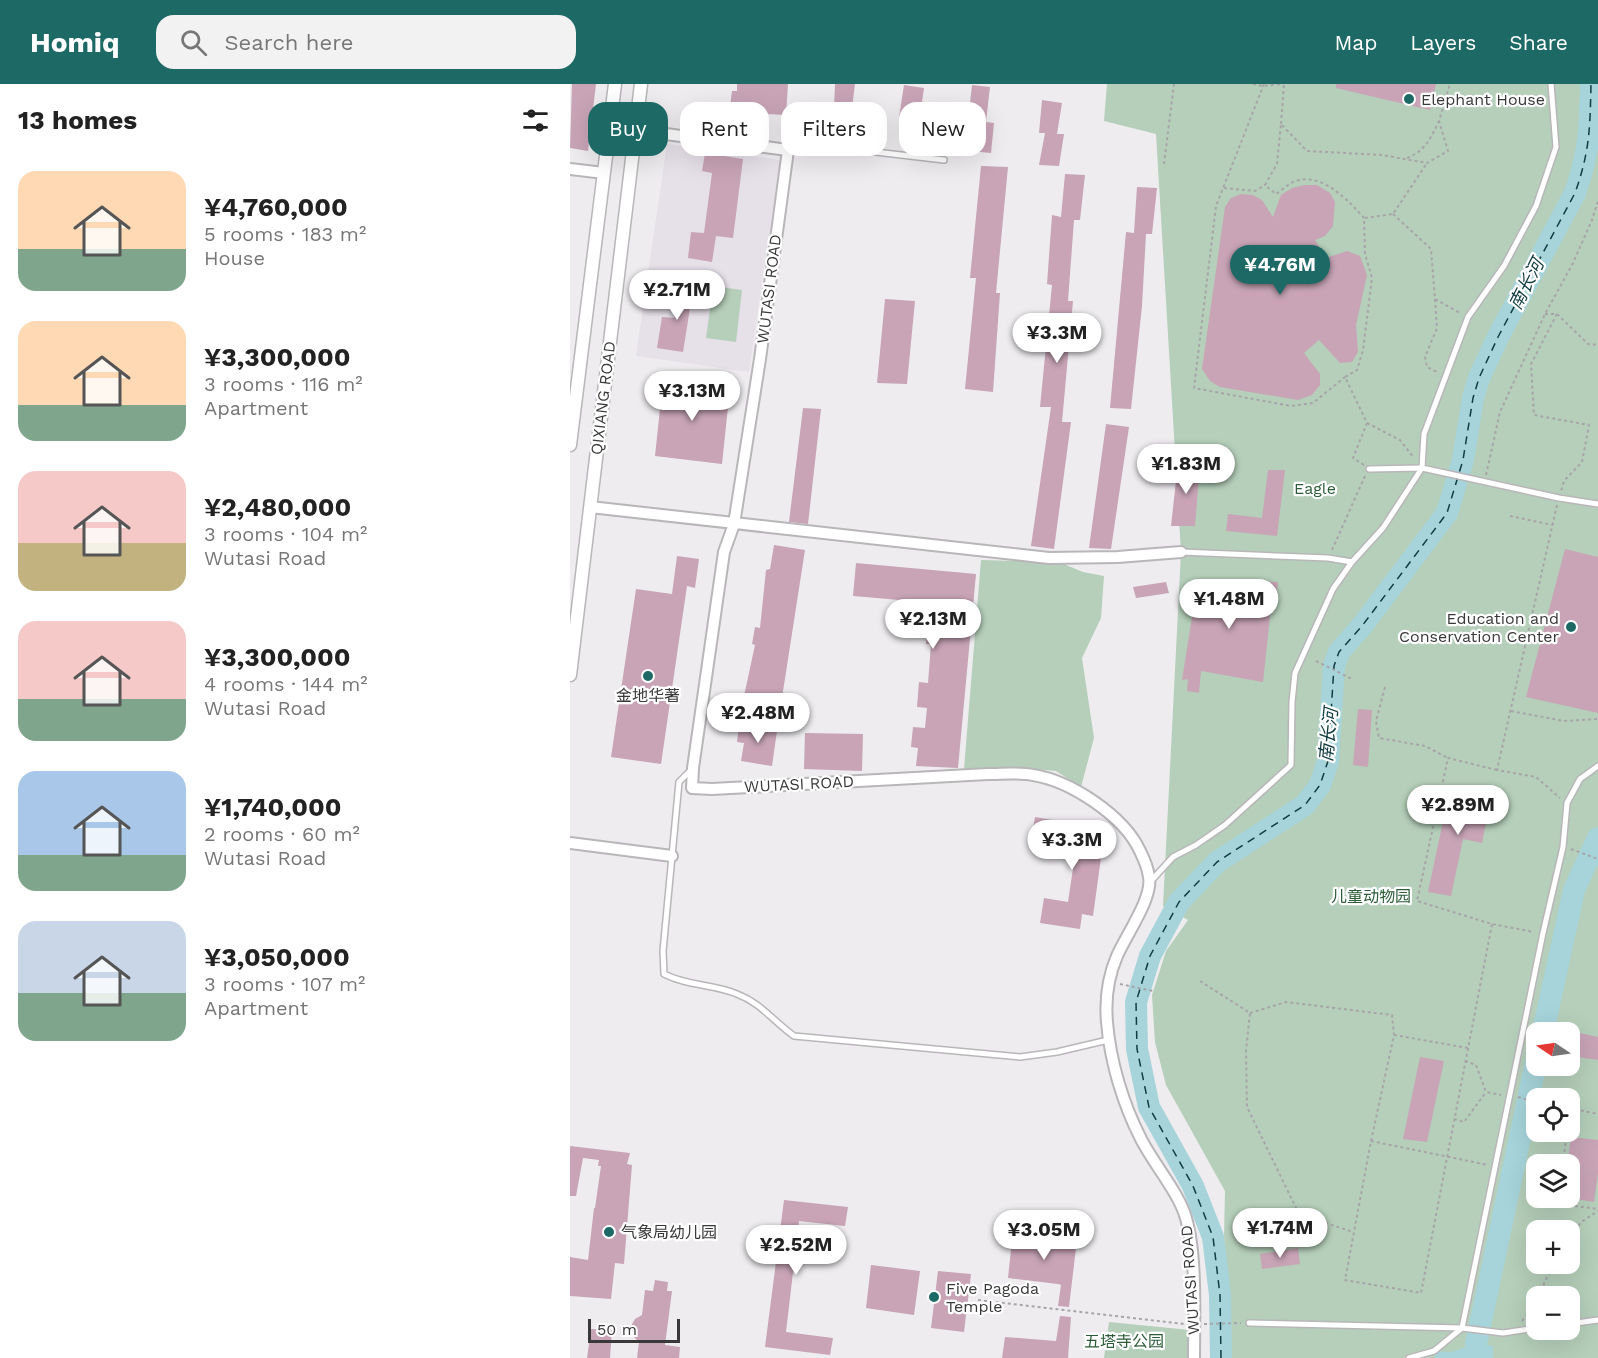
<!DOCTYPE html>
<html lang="en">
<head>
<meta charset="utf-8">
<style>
  body { margin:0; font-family:"Work Sans","Noto Sans SC",sans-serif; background:#f2f2f2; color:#222; height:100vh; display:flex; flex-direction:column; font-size:22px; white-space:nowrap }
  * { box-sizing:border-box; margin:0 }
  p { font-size:20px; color:#767676 }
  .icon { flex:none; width:33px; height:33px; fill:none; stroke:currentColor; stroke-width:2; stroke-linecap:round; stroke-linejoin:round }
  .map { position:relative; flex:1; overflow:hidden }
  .side { display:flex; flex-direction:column; background:#fff; width:570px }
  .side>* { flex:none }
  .banner { position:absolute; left:18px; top:18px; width:570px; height:54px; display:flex; gap:12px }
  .needle { width:39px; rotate:283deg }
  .buttons { position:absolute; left:956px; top:938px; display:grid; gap:12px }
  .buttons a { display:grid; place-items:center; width:54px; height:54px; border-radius:12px; background:#fff; box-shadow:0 6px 24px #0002; font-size:30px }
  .scale { position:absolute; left:18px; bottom:15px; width:92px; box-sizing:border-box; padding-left:6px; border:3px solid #3a393a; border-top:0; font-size:16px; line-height:21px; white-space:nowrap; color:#3a393a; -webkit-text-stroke:4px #fff; paint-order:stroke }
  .price { position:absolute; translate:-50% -51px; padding:0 14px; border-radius:21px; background:#fff; color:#222; font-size:20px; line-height:39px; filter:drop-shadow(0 2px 3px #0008) }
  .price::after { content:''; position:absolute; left:50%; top:36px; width:18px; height:14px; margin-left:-9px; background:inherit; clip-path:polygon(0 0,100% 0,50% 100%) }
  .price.current { background:#1d6966; color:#fff }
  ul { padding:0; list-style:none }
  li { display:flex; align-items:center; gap:18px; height:150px; padding:0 18px }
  li span { display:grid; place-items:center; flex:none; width:168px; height:120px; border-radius:18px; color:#555 }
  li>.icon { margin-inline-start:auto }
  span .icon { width:72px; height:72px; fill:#fffc; stroke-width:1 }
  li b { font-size:26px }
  h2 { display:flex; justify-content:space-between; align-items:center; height:72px; padding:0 18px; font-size:26px }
  .pill { padding:0 21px; border-radius:18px; background:#fff; box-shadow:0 6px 24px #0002; font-size:21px; line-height:54px }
  .pill.current { background:#1d6966; color:#fff }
  header { display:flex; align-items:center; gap:36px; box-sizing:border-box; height:84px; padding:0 30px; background:#1d6966; color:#fff }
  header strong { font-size:28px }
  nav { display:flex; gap:33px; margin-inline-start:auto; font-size:21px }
  .search { width:420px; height:54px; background:#f2f2f2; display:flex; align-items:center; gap:15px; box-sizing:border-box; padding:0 21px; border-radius:18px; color:#767676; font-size:22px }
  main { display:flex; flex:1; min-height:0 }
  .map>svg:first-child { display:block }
</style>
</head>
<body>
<header>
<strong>Homiq</strong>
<div class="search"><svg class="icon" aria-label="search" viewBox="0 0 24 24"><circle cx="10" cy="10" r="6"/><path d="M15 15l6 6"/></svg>Search here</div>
<nav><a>Map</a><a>Layers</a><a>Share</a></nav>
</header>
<main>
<section class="side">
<h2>13 homes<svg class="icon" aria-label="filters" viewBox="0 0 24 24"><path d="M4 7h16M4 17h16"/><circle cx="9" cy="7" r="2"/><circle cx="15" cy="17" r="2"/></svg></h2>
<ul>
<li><span style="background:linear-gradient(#ffd9b3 65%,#7fa58c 0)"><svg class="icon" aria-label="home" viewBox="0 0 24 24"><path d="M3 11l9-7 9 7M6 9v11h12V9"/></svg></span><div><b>¥4,760,000</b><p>5 rooms · 183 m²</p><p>House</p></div></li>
<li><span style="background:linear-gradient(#ffd9b3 70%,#7fa58c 0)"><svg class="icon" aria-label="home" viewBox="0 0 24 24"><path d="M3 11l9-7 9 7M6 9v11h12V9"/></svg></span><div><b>¥3,300,000</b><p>3 rooms · 116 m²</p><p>Apartment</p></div></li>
<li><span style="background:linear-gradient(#f6c9c9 60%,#c2b280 0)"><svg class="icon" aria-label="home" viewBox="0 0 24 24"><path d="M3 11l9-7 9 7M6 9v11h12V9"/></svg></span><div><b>¥2,480,000</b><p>3 rooms · 104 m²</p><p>Wutasi Road</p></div></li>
<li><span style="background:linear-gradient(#f6c9c9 65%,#7fa58c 0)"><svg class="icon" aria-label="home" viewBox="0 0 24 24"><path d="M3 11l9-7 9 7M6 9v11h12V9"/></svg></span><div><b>¥3,300,000</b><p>4 rooms · 144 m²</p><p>Wutasi Road</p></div></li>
<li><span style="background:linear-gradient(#a9c7e8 70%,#7fa58c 0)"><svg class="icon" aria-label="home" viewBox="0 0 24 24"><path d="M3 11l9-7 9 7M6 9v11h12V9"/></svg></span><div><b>¥1,740,000</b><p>2 rooms · 60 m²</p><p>Wutasi Road</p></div></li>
<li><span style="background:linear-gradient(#c9d6e8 60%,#7fa58c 0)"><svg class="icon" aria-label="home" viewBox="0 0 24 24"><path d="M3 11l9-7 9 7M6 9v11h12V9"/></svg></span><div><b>¥3,050,000</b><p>3 rooms · 107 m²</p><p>Apartment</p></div></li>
</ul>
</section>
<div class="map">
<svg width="1028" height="1274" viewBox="0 0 1028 1274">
  <rect width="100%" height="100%" fill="#eeecef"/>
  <polygon fill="#e6e0e9" points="97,60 210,76 179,288 66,272"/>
  <g fill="#b5cfba" fill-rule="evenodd">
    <path d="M537,0H1028V1274H660L654,1152L655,1107L596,1001L585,958L582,911L596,867L618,836L593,822L611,468L586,50L534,37ZM966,948H999V981H966ZM966,1014H999V1047H966ZM966,1080H999V1113H966ZM966,1146H999V1179H966ZM966,1212H999V1245H966Z"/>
    <polygon points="143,202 172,206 166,258 136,254"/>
    <polygon points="411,476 489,478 513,488 534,492 531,534 512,574 524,654 511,703 486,687 442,683 394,685"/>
    <polygon points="539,1238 620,1246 622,1274 534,1274"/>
  </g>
  <polygon fill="#a6d4da" points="906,1260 923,1262 923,1274 865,1274 866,1267 881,1268"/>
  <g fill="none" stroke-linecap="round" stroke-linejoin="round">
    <g stroke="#a6d4da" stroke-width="22">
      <polyline points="973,948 1004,806 1028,754"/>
      <polyline points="906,1260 966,978"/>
      <path d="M651,1274L650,1211L643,1153L623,1102L579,1023L567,965L566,918L580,872L609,818L647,778L735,721L750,701L758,677L764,582L769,568L792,542L877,429L893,376L903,314L909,294L928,253L1005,109C1020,67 1020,43 1021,0"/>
    </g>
    <path stroke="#113c41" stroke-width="1.5" stroke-dasharray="8 6" stroke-linecap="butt" d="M651,1274L650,1211L643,1153L623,1102L579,1023L567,965L566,918L580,872L609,818L647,778L735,721L750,701L758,677L764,582L769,568L792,542L877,429L893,376L903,314L909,294L928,253L1005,109C1020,67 1020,43 1021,0"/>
  </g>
  <g fill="#c8a4b6">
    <polygon points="2,0 26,0 18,67 0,64"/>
    <polygon points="167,0 218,0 216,31 176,29 175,38 158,38 162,7 167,7"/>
    <polygon points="265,0 285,0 282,24 289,25 285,55 267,52 270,26 264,23"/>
    <polygon points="766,0 866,0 860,26 766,4"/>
    <polygon points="334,1 354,4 350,31 357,32 352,64 332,61 336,34 329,33"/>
    <polygon points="402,1 420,3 416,38 424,39 421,69 400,67 403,38 398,37"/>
    <polygon points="472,16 492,19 487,50 494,50 489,82 469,81 475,49 469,49"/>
    <polygon points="135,69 173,75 163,154 146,152 142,178 118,174 121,148 134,149 142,89 132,87"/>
    <polygon points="411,82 438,83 426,209 430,209 423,308 395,305 406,194 400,194"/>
    <polygon points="495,90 515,91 510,136 504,136 498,217 503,217 492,338 501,338 484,465 461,462 481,323 470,323 482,201 477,200 482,131 491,133"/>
    <polygon points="734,101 747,101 760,109 765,118 763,142 755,152 745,156 756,174 777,167 790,172 797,191 786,241 788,268 782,278 770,279 749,256 734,269 750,290 750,301 742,311 728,316 650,303 640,297 632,285 655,123 661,114 671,110 683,111 692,116 703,133 711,111 722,104"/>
    <polygon points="567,103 587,104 582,150 576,150 572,222 561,325 540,324 556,148 564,149"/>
    <polygon points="110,197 124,199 113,268 87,264 92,233 104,234"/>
    <polygon points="315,215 345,217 337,300 307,299"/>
    <polygon points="93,296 160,304 152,380 85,372"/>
    <polygon points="233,324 251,325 238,440 219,438"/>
    <polygon points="536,340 559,343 541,465 519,464"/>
    <polygon points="608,379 630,380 625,442 601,442"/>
    <polygon points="698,386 715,386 707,452 656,447 658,430 692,434"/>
    <polygon points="204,461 235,466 209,633 171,626 185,561 182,560 185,543 190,544 196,486 200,485"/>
    <polygon points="995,465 1028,473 1028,629 956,613"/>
    <polygon points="107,472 129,475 125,504 117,502 91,680 41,673 66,505 102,510"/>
    <polygon points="286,479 406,490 388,684 346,682 348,664 341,663 343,643 355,644 357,624 347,623 349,598 358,599 361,560 356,560 358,541 364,538 365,519 283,512"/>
    <polygon points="628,495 708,498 706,515 702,514 693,598 631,587 629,609 617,607 618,595 612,596"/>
    <polygon points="596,498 599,509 566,514 563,503"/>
    <polygon points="788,625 802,626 798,683 783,681"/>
    <polygon points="208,640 202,682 171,677 174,659 167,658 169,643"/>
    <polygon points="235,649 293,650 292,687 234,685"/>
    <polygon points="880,704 921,713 912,759 893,755 881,812 858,808"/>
    <polygon points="465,733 524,743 522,756 533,759 523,832 512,830 510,845 470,839 474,814 498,818 506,764 461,756"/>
    <polygon points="1005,948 1028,953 1028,976 1000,972"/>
    <polygon points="850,973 874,977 857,1058 833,1055"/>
    <polygon points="1001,1053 1028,1056 1028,1088 1024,1118 999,1114 999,1080 997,1080"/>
    <polygon points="0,1062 60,1069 57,1080 62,1081 54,1180 45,1179 41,1215 0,1212 0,1173 18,1176 24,1124 25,1124 31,1082 28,1082 29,1076 13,1074 6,1112 0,1112"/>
    <polygon points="214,1116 278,1123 275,1142 229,1137 216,1248 263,1254 260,1271 195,1263"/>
    <polygon points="443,1147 502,1154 502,1164 506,1164 499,1223 488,1222 491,1201 488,1200 438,1194"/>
    <polygon points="728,1164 730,1180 692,1185 690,1170"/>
    <polygon points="301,1181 350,1187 344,1231 296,1224"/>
    <polygon points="368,1187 401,1190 394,1248 361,1244"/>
    <polygon points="85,1196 98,1198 97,1207 102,1207 95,1261 110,1263 109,1274 67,1274 69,1258 64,1253 61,1242 65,1235 72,1231 75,1206 83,1207"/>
    <polygon points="490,1232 501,1233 498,1274 432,1274 435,1253 486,1257"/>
    <polygon points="21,1245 42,1246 40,1274 17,1274"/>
  </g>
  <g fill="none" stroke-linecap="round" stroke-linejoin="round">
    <g stroke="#b9b6b9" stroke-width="8">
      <g id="service">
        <polyline points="218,66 237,60 374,76"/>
        <polyline points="799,385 852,384 989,414 1028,420"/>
        <polyline points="611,468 758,474 782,478 813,444 852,384 854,350 898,233 934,182 966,122 986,63 981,0"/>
        <path d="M121,686L109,698L93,867L94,890C117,902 143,900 167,910C191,919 203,937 224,952L450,973L487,968L538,956"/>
        <polyline points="580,798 603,773 626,761 655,741 721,681 722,618 725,589 763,505 782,478"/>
        <polyline points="679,1239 892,1244 933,1249 966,1244"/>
        <polyline points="999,1240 1028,1236"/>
        <polyline points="839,1274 864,1267 892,1244 973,849 993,763 997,719 1010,695 1028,682"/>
      </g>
    </g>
    <g stroke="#b9b6b9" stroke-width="14">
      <g id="minor">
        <path d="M65,46L218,66L190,275L164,440L154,468L123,684L122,704L142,705L418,690C432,690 449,688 463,691C501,697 554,732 570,767C574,775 578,785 579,793C583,814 556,851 547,872C538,893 535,915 537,938C540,977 553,1020 571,1055C583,1079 609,1109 616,1134C627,1172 624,1234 624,1274"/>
        <polyline points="0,85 34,89"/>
        <polyline points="20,423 479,474 548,473 611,468"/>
        <polyline points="0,759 102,772"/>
      </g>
    </g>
    <g stroke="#b9b6b9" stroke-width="15">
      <g id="tertiary">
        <polyline points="0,361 45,0"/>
        <polyline points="0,591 71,0"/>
      </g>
    </g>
    <g stroke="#a7a5a8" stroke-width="2" stroke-dasharray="3 3" stroke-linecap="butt">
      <polyline points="683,0 693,2 711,0"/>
      <polyline points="694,0 646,122 624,304 721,322 743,319 775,293"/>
      <polyline points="711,40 714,0"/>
      <path d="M837,74C855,67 861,54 869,37"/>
      <polyline points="594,80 604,0"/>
      <polyline points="654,104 685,107 695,101"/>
      <polyline points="823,130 861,165 865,215 890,229"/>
      <polyline points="795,134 823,130 857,79"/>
      <polyline points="865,215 867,244 855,273 857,283 867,288"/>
      <polyline points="975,230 987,230 1018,260 1028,261"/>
      <polyline points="987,230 961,280 964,331 1019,341 1012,378 994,397 991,407"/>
      <polyline points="797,339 830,356 844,374"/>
      <path d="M794,381L783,374L797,339L775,293L787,286L793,266L802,194L795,170L794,134C779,117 752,88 726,97C719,99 712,106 706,110L695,101L707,80L711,40L737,67L812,71L857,79L878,67L869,37L880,0"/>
      <polyline points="916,391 930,328 975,230 1003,179 1022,136 1028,117"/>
      <polyline points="987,421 927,686 966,693 990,714"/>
      <polyline points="940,432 983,441"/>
      <polyline points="762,466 795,392"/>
      <polyline points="746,577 782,595"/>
      <polyline points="815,603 806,637 809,654 855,662 878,674"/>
      <polyline points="941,627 994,637 1028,635"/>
      <polyline points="927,686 878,674 847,817 922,840 964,848"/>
      <polyline points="1001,765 1028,775"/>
      <polyline points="630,897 680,929 676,967 677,1023 729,1130 783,1148"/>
      <polyline points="550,900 583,907"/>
      <polyline points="680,929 716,918 822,931 824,951 801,1057 775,1196 851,1209 922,840"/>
      <polyline points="824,951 898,964"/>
      <polyline points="895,977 906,981 916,1008 931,1011"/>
      <polyline points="948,1013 966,1018"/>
      <polyline points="999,1024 1028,1030"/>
      <polyline points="884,1035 894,1038 916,1008"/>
      <polyline points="801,1057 918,1081"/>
      <polyline points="993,1080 997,1047"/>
      <polyline points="988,1113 988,1120 1028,1125"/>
      <polyline points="999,1157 1011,1138 1028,1127"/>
      <polyline points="968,1212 984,1179"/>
      <polyline points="408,1216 614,1240"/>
      <polyline points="952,1237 962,1225 966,1216"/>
      <polyline points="634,1240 671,1239"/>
    </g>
    <use href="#service" stroke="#fff" stroke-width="5"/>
    <use href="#minor" stroke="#fff" stroke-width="10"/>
    <use href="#tertiary" stroke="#fff" stroke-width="12"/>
  </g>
  <g fill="#1d6966" stroke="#fff" stroke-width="2">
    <circle cx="839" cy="15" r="6"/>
    <circle cx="1001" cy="543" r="6"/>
    <circle cx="78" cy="592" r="6"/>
    <circle cx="39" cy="1148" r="6"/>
    <circle cx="364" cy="1213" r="6"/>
  </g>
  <g text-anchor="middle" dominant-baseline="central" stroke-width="4.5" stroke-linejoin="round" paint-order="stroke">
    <g font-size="16" fill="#3a393a" stroke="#fff" text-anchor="start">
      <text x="851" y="15">Elephant House</text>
      <text x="989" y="534" text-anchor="end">Education and<tspan x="989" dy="18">Conservation Center</tspan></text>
      <text x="78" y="611" text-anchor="middle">金地华著</text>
      <text x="51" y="1148">气象局幼儿园</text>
      <text x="376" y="1204">Five Pagoda<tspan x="376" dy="18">Temple</tspan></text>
    </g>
    <g font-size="16" fill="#3a393a" stroke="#fff">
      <text transform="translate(199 205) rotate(-83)">WUTASI ROAD</text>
      <text transform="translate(33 314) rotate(-83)">QIXIANG ROAD</text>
      <text transform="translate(229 700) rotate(-3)">WUTASI ROAD</text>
      <text transform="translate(620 1196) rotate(-94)">WUTASI ROAD</text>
    </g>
    <g font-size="16" fill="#2c5c38" stroke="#fff">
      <text x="745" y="404">Eagle</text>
      <text x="801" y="812">儿童动物园</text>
      <text x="554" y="1257">五塔寺公园</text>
    </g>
    <g font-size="18" font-style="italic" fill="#113c41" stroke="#fff">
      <text transform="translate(956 200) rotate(-63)">南长河</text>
      <text transform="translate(758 651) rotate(-84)">南长河</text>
    </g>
  </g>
</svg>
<div class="buttons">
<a><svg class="needle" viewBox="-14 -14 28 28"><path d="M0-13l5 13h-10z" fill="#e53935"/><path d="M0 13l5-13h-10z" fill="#767676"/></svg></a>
<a><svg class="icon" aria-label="locate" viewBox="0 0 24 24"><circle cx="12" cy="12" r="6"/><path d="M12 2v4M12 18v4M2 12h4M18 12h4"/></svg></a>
<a><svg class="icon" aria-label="layers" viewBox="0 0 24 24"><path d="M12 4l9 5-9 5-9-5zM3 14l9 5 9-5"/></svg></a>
<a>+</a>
<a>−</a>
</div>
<div class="scale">50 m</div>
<b class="price current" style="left:710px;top:212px">¥4.76M</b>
<b class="price" style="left:107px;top:237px">¥2.71M</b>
<b class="price" style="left:487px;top:280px">¥3.3M</b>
<b class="price" style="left:122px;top:338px">¥3.13M</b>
<b class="price" style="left:616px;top:411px">¥1.83M</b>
<b class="price" style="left:659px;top:546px">¥1.48M</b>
<b class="price" style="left:363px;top:566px">¥2.13M</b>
<b class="price" style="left:188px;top:660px">¥2.48M</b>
<b class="price" style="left:888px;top:752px">¥2.89M</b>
<b class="price" style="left:502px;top:787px">¥3.3M</b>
<b class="price" style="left:710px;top:1175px">¥1.74M</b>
<b class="price" style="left:474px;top:1177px">¥3.05M</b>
<b class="price" style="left:226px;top:1192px">¥2.52M</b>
<div class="banner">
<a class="pill current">Buy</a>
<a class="pill">Rent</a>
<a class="pill">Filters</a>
<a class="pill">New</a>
</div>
</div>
</main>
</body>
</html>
